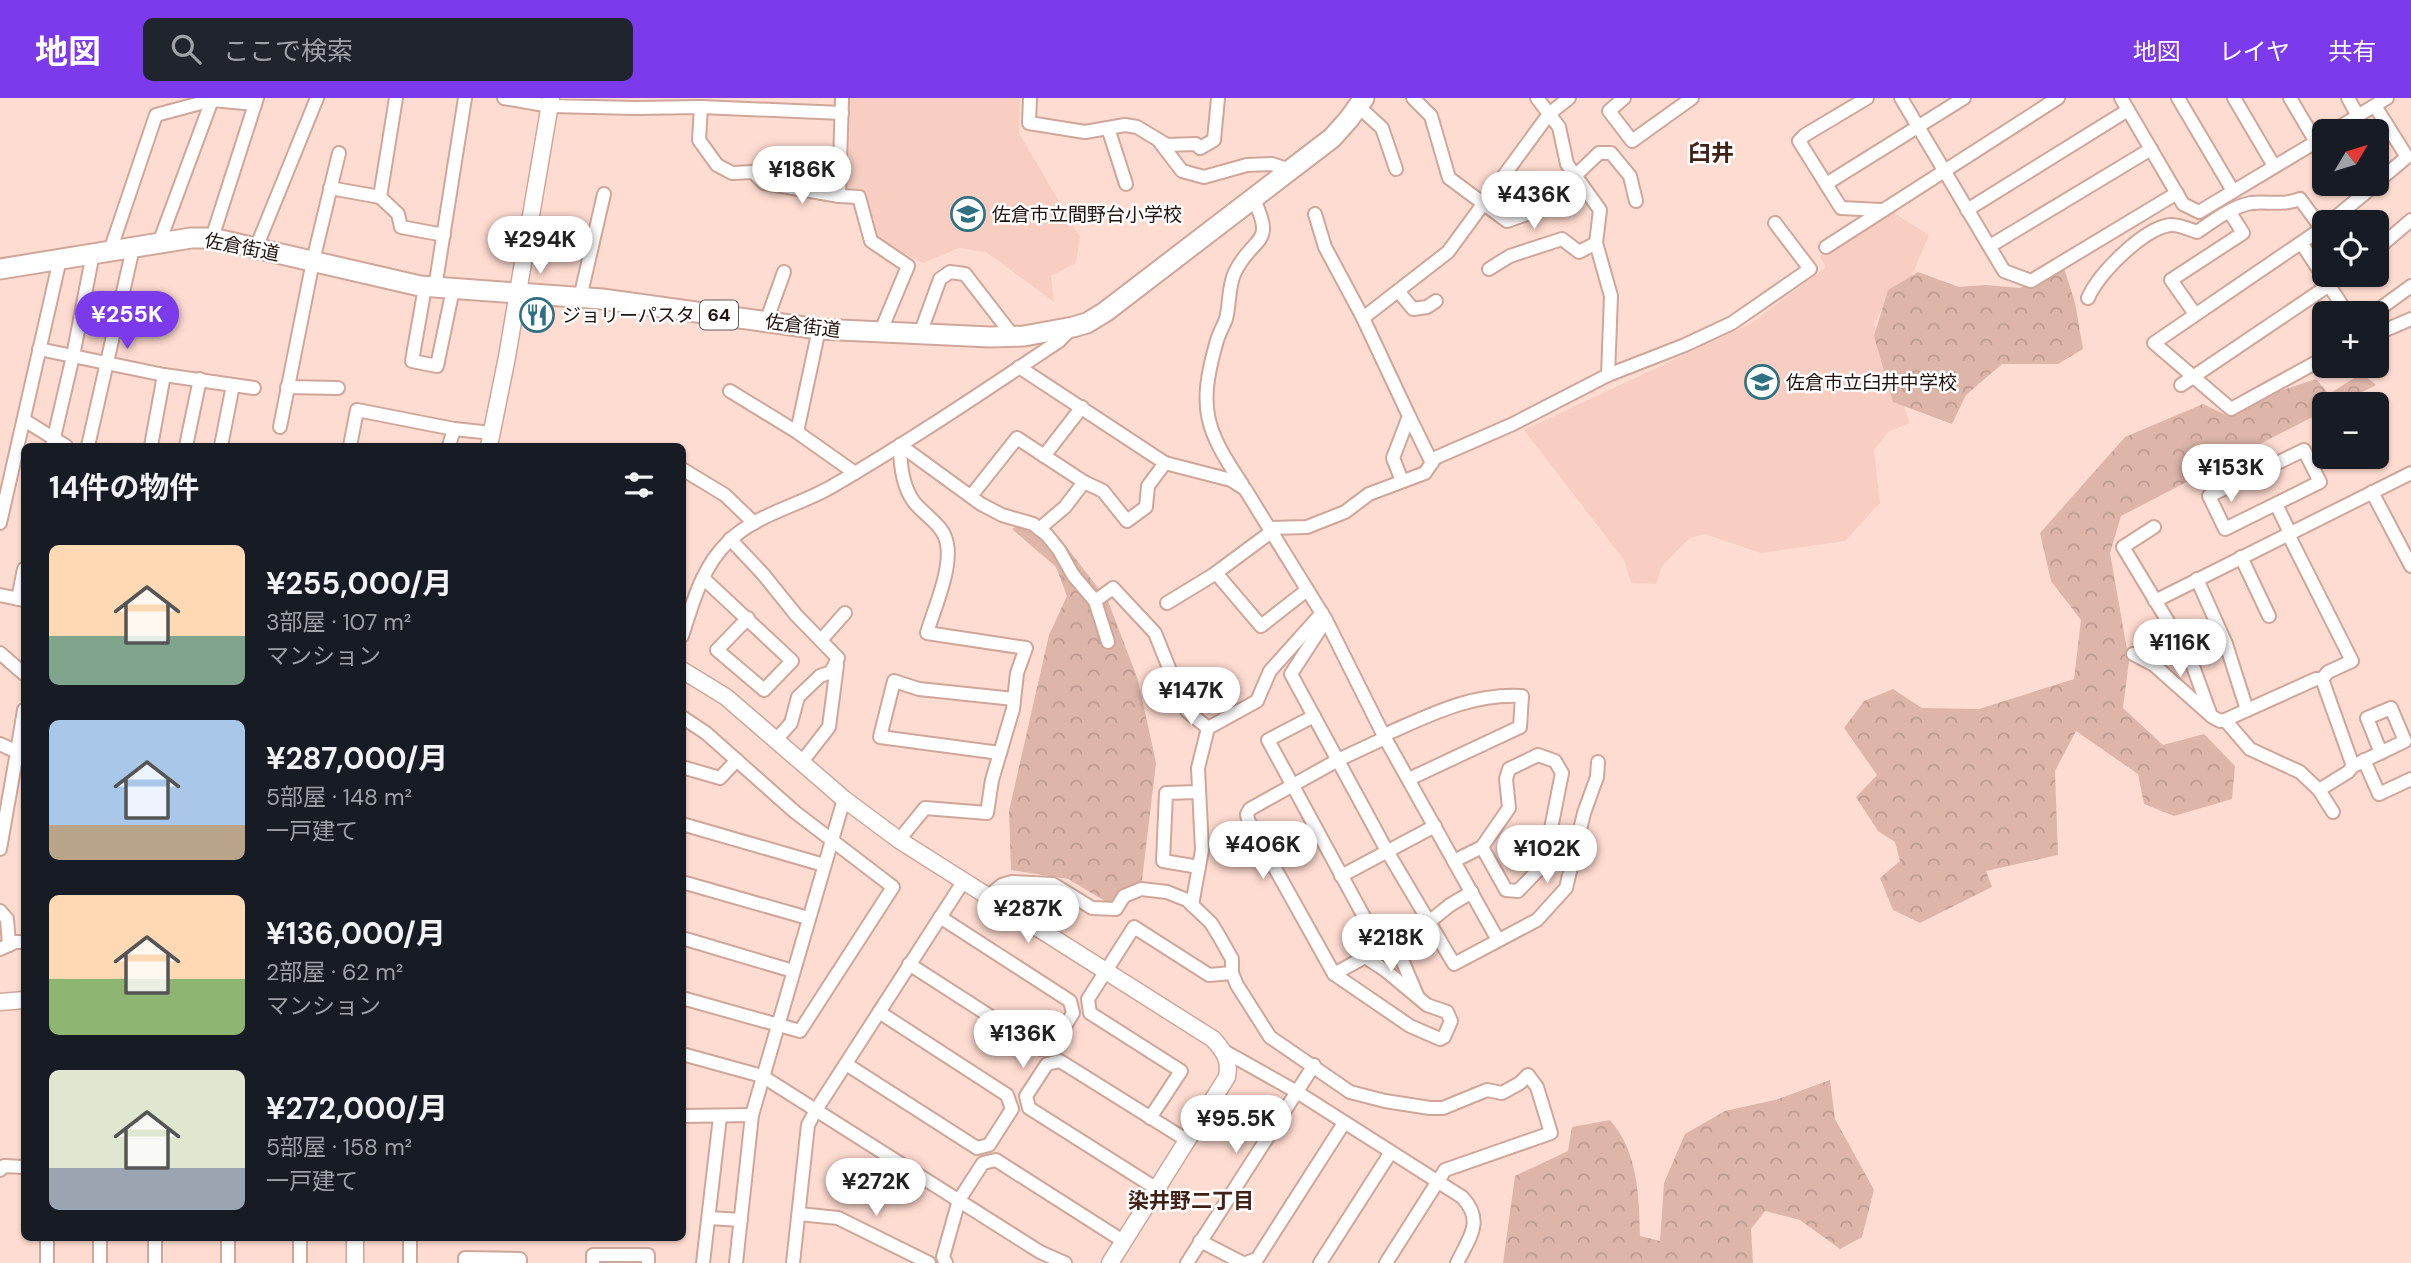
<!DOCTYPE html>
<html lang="ja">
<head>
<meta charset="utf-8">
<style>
  body { margin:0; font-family:"DM Sans","Noto Sans JP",sans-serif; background:#20242c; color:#f1f3f6; height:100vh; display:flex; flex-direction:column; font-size:26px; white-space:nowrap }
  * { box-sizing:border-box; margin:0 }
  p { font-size:23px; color:#9ea1a6 }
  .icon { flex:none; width:38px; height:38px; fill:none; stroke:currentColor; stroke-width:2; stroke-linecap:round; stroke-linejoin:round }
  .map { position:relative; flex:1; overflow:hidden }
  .panel { position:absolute; left:21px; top:345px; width:665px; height:798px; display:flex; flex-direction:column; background:#171b24; border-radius:10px; box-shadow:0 2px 5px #0004 }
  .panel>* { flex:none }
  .needle { width:46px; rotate:52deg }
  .tools { position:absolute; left:2312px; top:21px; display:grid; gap:14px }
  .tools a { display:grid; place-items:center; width:77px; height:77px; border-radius:10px; background:#171b24; box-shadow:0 2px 5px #0004; font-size:35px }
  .price { position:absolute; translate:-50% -60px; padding:0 16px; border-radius:24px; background:#fff; color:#222; font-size:23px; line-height:46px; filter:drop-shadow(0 2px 4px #0008) }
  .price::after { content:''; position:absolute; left:50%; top:42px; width:21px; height:16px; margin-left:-10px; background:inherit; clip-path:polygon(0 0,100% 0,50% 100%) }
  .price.active { background:#7c3aed; color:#fff }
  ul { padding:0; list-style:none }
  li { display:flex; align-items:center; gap:21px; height:175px; padding:0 28px }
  li span { display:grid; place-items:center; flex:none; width:196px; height:140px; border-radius:10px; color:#555 }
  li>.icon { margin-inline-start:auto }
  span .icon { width:84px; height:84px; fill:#fffc; stroke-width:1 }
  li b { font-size:30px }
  h2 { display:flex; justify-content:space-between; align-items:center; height:84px; padding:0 28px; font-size:30px }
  header { display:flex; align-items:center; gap:42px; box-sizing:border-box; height:98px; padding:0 35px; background:#7c3aed; color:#fff }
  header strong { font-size:33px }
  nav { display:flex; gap:38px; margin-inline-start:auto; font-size:24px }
  .search { width:490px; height:63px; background:#20242c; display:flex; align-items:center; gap:18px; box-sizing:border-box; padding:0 24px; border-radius:10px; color:#9ea1a6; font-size:26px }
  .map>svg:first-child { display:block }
</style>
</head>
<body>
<header>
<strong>地図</strong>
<div class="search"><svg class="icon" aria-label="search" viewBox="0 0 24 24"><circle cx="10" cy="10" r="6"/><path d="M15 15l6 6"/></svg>ここで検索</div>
<nav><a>地図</a><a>レイヤ</a><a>共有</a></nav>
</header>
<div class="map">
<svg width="2411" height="1165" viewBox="0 0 2411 1165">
  <defs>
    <pattern id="forest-crowns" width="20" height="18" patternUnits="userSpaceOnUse" patternTransform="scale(1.75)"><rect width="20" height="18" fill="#ddb5a9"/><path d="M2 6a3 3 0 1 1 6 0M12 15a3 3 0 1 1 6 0" fill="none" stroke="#bd9b90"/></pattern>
  </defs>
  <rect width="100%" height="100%" fill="#ffdcd1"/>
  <g fill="#f8cec2">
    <polygon points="850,0 1020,0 1019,35 1080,139 1076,165 1051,178 1054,204 986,154 959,150 923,165 877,141 864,93 848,93"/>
    <polygon points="1891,113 1929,137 1902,201 1889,197 1874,226 1910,325 1888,334 1874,352 1880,405 1845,443 1761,455 1705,436 1690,440 1662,468 1656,486 1631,485 1624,462 1524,332 1750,226 1826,169 1820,159"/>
  </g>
  <g fill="url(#forest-crowns)">
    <polygon points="2064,170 2075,205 2083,251 2058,266 2002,266 1966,297 1952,326 1893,304 1874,238 1888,192 1918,174 1959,189 1985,187 2020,190"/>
    <polygon points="2362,275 2376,287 2338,306 2324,306 2324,313 2121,418 2110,455 2129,563 2123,610 2163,647 2204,636 2235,668 2232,701 2174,718 2144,706 2138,676 2076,633 2055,673 2058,757 1986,773 1992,789 1920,825 1893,812 1880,780 1900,763 1895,744 1878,733 1856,699 1877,677 1844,630 1864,603 1893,591 1922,610 1979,611 2074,581 2081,522 2051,483 2040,435 2125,339 2203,306 2230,319 2259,300 2316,281 2329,296"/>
    <polygon points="1030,420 1059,439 1108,503 1138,582 1156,665 1142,782 1123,805 1105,803 1068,781 1011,772 1009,713 1049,537 1067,498 1056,469 1012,431"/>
    <path d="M1830,982L1835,1021L1874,1092L1862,1139L1840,1151L1800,1122L1765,1113L1751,1131L1753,1165H1503L1515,1078L1568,1053L1572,1029L1610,1022C1638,1054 1639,1097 1640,1138L1660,1143L1664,1085L1685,1036L1725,1013L1775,1002Z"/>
  </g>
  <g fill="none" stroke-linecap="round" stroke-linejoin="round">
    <g stroke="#cfa699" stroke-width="16">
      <g id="minor">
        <polyline points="396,0 380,99 398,116 401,129 444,137"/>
        <polyline points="504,0 550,8 635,10 701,9 842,15"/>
        <polyline points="1030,0 1029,25 1085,34 1125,27 1137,29 1167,47 1196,46 1200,50 1214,42 1218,0"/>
        <polyline points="1413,0 1431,18 1449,80 1507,123 1550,108 1575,78 1599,55 1611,55 1630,78 1636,103"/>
        <polyline points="1537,0 1559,29 1567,66 1600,112 1596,145 1611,198 1608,277"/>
        <polyline points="1624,0 1609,13 1632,43 1692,0"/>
        <polyline points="1867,0 1805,37 1799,43 1841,110 1881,112"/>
        <polyline points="1901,0 2004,173 2031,183 2177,95"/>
        <polyline points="2121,0 2183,106 2199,114 2324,39"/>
        <polyline points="2178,0 2233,93"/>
        <polyline points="2234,0 2274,68"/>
        <polyline points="2290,0 2316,44"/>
        <polyline points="2348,0 2358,18"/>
        <polyline points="1358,8 1382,30 1396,71"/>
        <polyline points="2375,8 2407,59 2376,85"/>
        <polyline points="701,9 699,42 717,67 732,75 753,74 764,85 839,98 859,99 871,143 908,168 880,235"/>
        <polyline points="1108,30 1126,86"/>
        <polyline points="2333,33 2387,0"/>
        <polyline points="1159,43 1182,73 1204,79 1247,67 1272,66 1290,72"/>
        <polyline points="1826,86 1964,0"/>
        <polyline points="330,90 380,99"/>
        <polyline points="839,98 842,0"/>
        <polyline points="1967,112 2128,12"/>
        <polyline points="1315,116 1325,149 1363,220 1409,318 1393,360 1402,383"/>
        <polyline points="2330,124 2376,86"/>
        <polyline points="2324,129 2154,245 2231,311 2324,260"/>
        <polyline points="212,140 257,0"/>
        <polyline points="159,145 212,2"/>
        <polyline points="2302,146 2347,215"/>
        <polyline points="1990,148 2151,51"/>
        <polyline points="1826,149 2058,0"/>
        <polyline points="256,150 317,0"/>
        <polyline points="2376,152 2411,122"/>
        <polyline points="110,153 156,17 212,2 255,6"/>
        <polyline points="1489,171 1510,158 1562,141 1579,154 1596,145"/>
        <polyline points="425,189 412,263 437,268 453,191"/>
        <polyline points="435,190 465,0"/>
        <polyline points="1398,193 1413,211 1427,209 1436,203"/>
        <polyline points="580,200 604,96"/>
        <path d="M2088,200C2099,175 2143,131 2170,127C2178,126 2189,131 2197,134C2213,123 2231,109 2251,105C2268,103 2283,108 2300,101L2322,131"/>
        <polyline points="2374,215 2411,188"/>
        <polyline points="2195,216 2171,182 2243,135 2229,113"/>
        <polyline points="1363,220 1448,154 1549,16 1569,0"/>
        <polyline points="766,224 784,174"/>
        <polyline points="920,236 940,181 950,174 965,176 1013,238"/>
        <polyline points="2376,236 2411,221"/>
        <polyline points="39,251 164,277 254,290"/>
        <polyline points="1019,269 1165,365 1231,382 1245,391 1326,522 1385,640 1498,842"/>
        <polyline points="2181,287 2344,177"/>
        <polyline points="287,289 338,290"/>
        <polyline points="730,293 797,334 855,375"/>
        <polyline points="1409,318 1432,365"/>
        <polyline points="24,322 66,348"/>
        <polyline points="280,329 313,163 339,55"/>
        <polyline points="797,334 819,231"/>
        <polyline points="900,347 981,406 1002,417 1033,426 1047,437 1059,452 1073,477 1095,503 1108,544"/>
        <polyline points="52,348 73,258 93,155"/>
        <polyline points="88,348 133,150"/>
        <polyline points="151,348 164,277"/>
        <polyline points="186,348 200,281"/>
        <polyline points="221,348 233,287"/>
        <polyline points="350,348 357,312 454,331 492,335"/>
        <polyline points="449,348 454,331"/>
        <polygon points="2304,352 2320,384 2225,431 2209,398"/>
        <polyline points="1044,358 1082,309"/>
        <polyline points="682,371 725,397 754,425"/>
        <polyline points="1084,384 1103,393 1127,423 1146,409 1148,388 1165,365"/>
        <path d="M1242,386C1205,331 1198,310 1216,246C1218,237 1223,229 1226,221C1230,206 1228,188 1235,174C1253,137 1277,148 1253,100"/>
        <polyline points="2372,394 2411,468"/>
        <polyline points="971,398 1017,340 1084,384 1065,409 1039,431"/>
        <polyline points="2276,406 2290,435"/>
        <polyline points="0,425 60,161"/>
        <polyline points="2154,429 2123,449 2190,560 2211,618 2220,623 2225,622 2250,651 2300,674 2319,692 2333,714"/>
        <polyline points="1269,430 1307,429 1345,414 1369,396 1425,375 1435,360 1513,326 1608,277 1685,247 1732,225 1810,171 1775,125"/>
        <polyline points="730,441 763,476 796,517 838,560 831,574 820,578 798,599 791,625 775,643"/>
        <polyline points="2241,459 2269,518"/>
        <polyline points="1216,475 1261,528 1307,492"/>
        <polyline points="703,480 792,563 764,592 717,552 748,520"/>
        <polyline points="2197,481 2226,546 2247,612"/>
        <polyline points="0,497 24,502"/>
        <polyline points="18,501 24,471"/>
        <polyline points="1095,503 1113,490 1155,535 1171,575 1187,598 1187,613 1208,630"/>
        <polyline points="2155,503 2411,375"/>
        <polyline points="1167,505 1213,477 1271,434"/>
        <polyline points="1326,522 1291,576 1387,753 1454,866 1537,822 1566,790 1584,715 1597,679 1598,664"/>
        <path d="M682,538C693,504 702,469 728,444C756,416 798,408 831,389C909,344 984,293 1059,243L1073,229"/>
        <polyline points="821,542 845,515"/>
        <polyline points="0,555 24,576"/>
        <polyline points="2133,556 2154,567 2208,615"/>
        <polyline points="2190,560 2226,546"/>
        <polyline points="2322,581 2353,668"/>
        <polyline points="1314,618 1268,642 1381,850"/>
        <polyline points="682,619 706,635 795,714 893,789 800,933 682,900"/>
        <polyline points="2225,622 2316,581 2322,581 2328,574 2352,563 2288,436"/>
        <path d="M1384,637C1430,617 1471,595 1522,598L1520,629L1409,681"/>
        <polyline points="0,646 17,654 0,751"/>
        <polyline points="17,654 24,612"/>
        <polyline points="1000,655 880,639 894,583 919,591 1014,601"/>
        <polyline points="2364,662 2379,696 2411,681"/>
        <polyline points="801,665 829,629 837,567"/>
        <polyline points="682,669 720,680 737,662"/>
        <polyline points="2319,692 2348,674 2353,668 2405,643 2391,610 2367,620 2381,655"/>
        <polyline points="1199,694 1166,695 1163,763 1199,769"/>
        <polyline points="682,726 824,767"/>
        <path d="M899,742L925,710L987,715L992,682L1013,611L1017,575L1026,550L927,535C934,511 952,471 947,446C944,427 925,418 914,404C902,388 900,366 900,347"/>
        <polyline points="1454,763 1482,749 1509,710 1506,681 1509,671 1538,657 1555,663 1562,675 1544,766 1518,793 1506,792 1482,749"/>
        <polyline points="1341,778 1435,728"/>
        <polyline points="682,784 808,820"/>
        <polyline points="987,799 1002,787 1012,784 1053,786 1092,810 1116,811 1124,798 1141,791 1167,794 1187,802 1211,825 1219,838 1232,861 1232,875 1237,887 1270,939 1350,994 1385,1003 1430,1010 1443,1010 1487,992 1502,995 1520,985 1528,977 1537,989 1551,1035 1445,1072 1386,1165"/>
        <polyline points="1192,807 1202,752 1198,670 1208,630 1257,603 1270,573 1322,515"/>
        <polyline points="0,813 7,821 9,847"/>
        <polyline points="682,840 793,873"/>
        <polyline points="1394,843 1417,897"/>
        <polyline points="0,851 15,844 24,844"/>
        <polyline points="1365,859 1385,872 1427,907 1447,914 1451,923 1444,939 1440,941 1410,928 1334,876 1248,722 1247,716 1250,711 1338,662 1385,640"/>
        <polyline points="909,866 1041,951 1053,948 1073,915 1070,903 940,819"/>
        <polyline points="1334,876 1429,824 1450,807 1472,794"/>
        <path d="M1224,953L1297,994L1462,1099C1485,1123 1469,1140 1457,1165"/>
        <polyline points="682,956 762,978 1040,1154 1065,1165"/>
        <polyline points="846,966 977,1050 989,1047 1012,1011 1007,997 879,914"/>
        <polyline points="682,1018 752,1017"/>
        <polyline points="1150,1020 1181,973 1090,915 1088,901 1134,829 1209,877 1232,875"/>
        <polyline points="0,1072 4,1068 24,1069"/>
        <polyline points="1157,1091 1029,1010 1026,998 1047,966 1060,963 1188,1043"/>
        <polyline points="799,1116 838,1120 929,1165"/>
        <polyline points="709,1120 741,1122"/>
        <polyline points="1200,1143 1243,1165"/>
        <polyline points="47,1165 47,1139"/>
        <polyline points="100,1165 100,1139"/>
        <polyline points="155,1165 155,1139"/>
        <polyline points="228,1165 228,1139"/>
        <polyline points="300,1165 300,1139"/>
        <polyline points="410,1165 410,1139"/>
        <polyline points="465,1165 465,1160 520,1161 520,1165"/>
        <polyline points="593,1165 593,1157 648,1157 648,1165"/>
        <polyline points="703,1165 720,1019"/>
        <polyline points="736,1165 752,1017 844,701"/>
        <polyline points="793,1165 808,1027 816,1012 963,784"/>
        <polyline points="946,1165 943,1159 959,1102 983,1065 996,1062 1123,1143"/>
        <polyline points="1187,1165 1314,967"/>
        <polyline points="1246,1165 1257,1161 1344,1025"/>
        <polyline points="1320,1165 1391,1054"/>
      </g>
    </g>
    <g stroke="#cfa699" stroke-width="19">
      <g id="tertiary">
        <polyline points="489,348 507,259 551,0"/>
        <path d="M682,572L726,599L844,701L899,742L1213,941C1225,954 1230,962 1227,979L1110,1165"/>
        <polyline points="0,904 24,902"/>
        <polyline points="355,1165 355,1139"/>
      </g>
    </g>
    <g stroke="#cfa699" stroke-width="23">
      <polyline id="primary" points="0,171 191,140 212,140 420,188 602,201 819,231 990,239 1024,238 1073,229 1087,225 1105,214 1332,40 1349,21 1364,0"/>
    </g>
    <use href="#minor" stroke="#fff" stroke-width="12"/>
    <use href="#tertiary" stroke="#fff" stroke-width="16"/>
    <use href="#primary" stroke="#fff" stroke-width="19"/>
  </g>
  <defs>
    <g id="school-ring" transform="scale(1.75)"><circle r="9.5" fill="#fff" stroke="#2e7182" stroke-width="1.5"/><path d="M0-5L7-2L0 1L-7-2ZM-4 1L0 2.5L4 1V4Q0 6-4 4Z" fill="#2e7182"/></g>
    <g id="restaurant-ring" transform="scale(1.75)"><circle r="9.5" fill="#fff" stroke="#2e7182" stroke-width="1.5"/><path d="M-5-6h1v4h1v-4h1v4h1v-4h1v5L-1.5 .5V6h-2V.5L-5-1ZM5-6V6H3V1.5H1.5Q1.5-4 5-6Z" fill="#2e7182"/></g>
  </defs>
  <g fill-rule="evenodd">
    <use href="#school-ring" x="968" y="116"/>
    <use href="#restaurant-ring" x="537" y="217"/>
    <use href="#school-ring" x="1762" y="284"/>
  </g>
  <g text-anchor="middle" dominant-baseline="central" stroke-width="5" stroke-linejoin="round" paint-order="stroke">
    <rect fill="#fff" stroke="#645a57" stroke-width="2" x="700" y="202.5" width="38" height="29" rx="5"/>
    <g font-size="18" font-weight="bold" fill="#22130f">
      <text x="719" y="217">64</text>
    </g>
    <g font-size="19" fill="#22130f" stroke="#fff" text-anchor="start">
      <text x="992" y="116">佐倉市立間野台小学校</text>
      <text x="562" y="217">ジョリーパスタ</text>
      <text x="1786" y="284">佐倉市立臼井中学校</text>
    </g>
    <g font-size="19" fill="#22130f" stroke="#fff">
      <text transform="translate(242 149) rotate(11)">佐倉街道</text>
      <text transform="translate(803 228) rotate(7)">佐倉街道</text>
    </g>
    <g font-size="21" font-weight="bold" fill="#422118" stroke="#fff">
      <text x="1191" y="1103">染井野二丁目</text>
    </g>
    <g font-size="23" font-weight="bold" fill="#422118" stroke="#fff">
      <text x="1711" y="55">臼井</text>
    </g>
  </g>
</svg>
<div class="tools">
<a><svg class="needle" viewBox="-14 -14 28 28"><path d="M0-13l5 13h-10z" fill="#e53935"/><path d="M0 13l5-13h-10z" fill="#9ea1a6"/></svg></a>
<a><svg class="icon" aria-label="locate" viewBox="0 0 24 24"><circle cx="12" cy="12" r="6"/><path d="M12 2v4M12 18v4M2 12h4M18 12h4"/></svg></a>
<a>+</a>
<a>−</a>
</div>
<b class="price" style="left:802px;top:108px">¥186K</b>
<b class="price" style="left:1534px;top:133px">¥436K</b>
<b class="price" style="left:540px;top:178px">¥294K</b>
<b class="price active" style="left:127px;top:253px">¥255K</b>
<b class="price" style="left:2231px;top:406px">¥153K</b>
<b class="price" style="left:2180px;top:581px">¥116K</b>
<b class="price" style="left:1191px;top:629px">¥147K</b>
<b class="price" style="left:1263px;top:783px">¥406K</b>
<b class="price" style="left:1547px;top:787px">¥102K</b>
<b class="price" style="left:1028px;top:847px">¥287K</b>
<b class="price" style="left:1391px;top:876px">¥218K</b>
<b class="price" style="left:1023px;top:972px">¥136K</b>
<b class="price" style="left:1236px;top:1057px">¥95.5K</b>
<b class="price" style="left:876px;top:1120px">¥272K</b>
<section class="panel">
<h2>14件の物件<svg class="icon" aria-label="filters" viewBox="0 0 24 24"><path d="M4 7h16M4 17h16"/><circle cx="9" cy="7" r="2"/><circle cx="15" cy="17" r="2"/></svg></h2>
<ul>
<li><span style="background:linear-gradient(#ffd9b3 65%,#7fa58c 0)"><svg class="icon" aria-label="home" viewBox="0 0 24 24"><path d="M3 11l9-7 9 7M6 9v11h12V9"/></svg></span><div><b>¥255,000/月</b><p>3部屋 · 107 m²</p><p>マンション</p></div></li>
<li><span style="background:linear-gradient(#a9c7e8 75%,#b9a48a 0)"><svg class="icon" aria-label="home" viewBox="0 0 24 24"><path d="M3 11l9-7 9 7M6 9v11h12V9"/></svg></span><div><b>¥287,000/月</b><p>5部屋 · 148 m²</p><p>一戸建て</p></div></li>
<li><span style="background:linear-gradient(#ffd9b3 60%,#8fb573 0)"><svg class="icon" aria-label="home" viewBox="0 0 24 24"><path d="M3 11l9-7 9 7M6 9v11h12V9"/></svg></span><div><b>¥136,000/月</b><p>2部屋 · 62 m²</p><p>マンション</p></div></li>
<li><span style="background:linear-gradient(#dfe7d0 70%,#9aa5b1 0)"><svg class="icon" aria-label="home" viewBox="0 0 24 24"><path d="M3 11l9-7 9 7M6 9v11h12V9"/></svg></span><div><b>¥272,000/月</b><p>5部屋 · 158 m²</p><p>一戸建て</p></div></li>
</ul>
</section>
</div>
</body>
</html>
